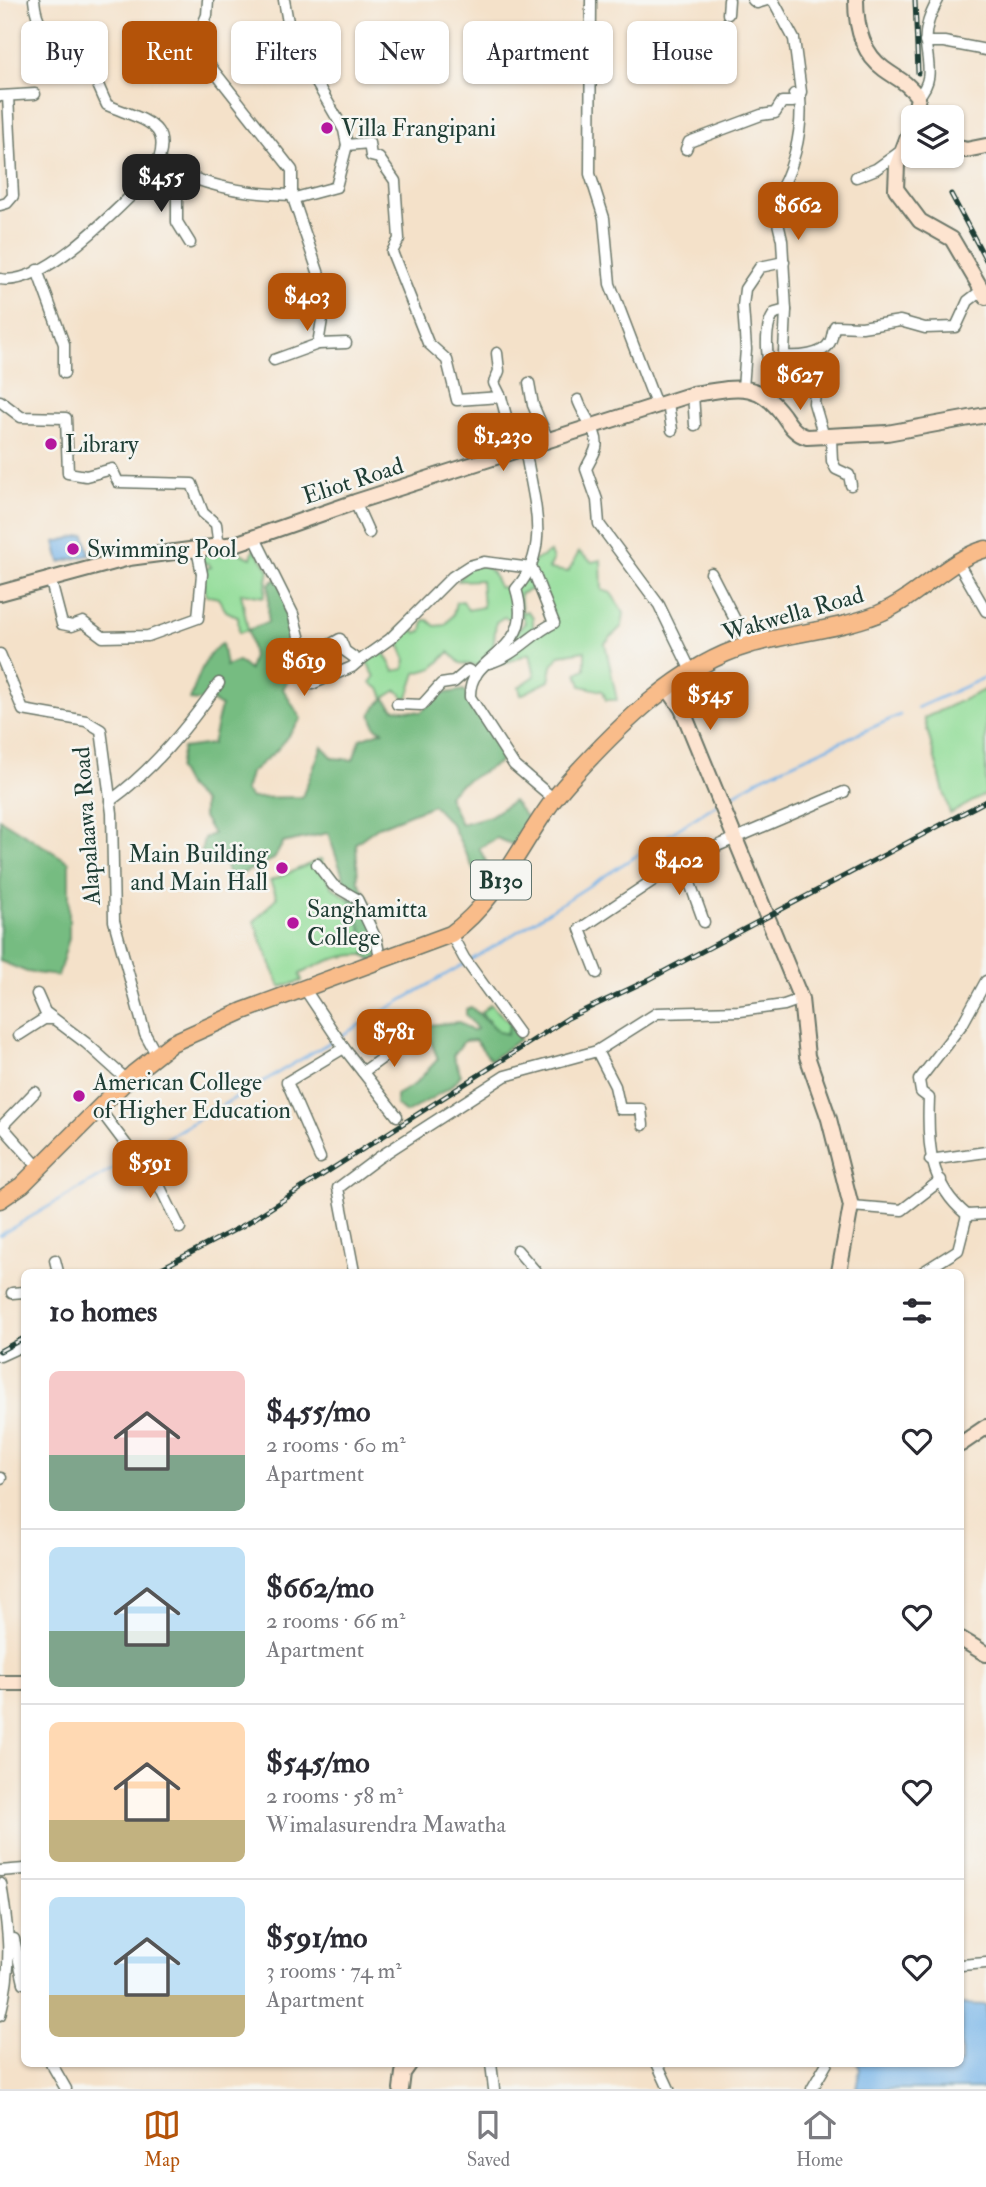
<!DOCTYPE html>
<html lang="en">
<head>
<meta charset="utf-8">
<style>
  body { margin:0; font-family:"IM FELL Double Pica",serif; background:#f7f7f7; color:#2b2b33; height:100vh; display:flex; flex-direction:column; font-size:26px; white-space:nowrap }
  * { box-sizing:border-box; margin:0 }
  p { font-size:23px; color:#7c7c81 }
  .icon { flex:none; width:38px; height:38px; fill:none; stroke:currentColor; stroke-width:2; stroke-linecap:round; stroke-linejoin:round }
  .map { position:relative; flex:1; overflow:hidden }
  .side { position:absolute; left:21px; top:1269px; width:943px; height:798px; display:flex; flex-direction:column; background:#fff; border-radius:10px; box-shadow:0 2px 5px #0004 }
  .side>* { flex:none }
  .guide { position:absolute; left:21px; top:21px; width:945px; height:63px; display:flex; gap:14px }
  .fabs { position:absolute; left:901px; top:105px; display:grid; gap:14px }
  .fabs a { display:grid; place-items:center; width:63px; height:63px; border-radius:10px; background:#fff; box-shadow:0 2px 5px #0004; font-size:35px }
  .price { position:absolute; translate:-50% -60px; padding:0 16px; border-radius:14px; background:#b45309; color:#fff; font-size:23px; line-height:46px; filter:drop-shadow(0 2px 4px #0008) }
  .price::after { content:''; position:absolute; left:50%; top:42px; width:21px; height:16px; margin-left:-10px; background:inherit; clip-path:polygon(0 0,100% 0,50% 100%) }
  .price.on { background:#222; color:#fff }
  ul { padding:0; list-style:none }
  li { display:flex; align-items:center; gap:21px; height:175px; padding:0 28px }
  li+li { border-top:2px solid #e1e1e2 }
  li span { display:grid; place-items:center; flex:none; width:196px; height:140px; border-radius:10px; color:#555 }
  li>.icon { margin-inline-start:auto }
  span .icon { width:84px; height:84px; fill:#fffc; stroke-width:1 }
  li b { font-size:30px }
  h2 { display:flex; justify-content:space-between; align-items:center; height:84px; padding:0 28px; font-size:30px }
  .tag { padding:0 24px; border-radius:10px; background:#fff; box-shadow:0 2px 5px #0004; font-size:24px; line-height:63px }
  .tag.on { background:#b45309; color:#fff }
  .dock { display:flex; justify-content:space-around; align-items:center; height:98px; border-top:2px solid #e1e1e2; background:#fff; font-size:19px; color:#7c7c81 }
  .dock a { display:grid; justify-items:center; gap:4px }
  .dock .on { color:#b45309 }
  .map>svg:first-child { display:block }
</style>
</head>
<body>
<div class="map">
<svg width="986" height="2089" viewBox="0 0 986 2089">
  <rect width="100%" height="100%" fill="#f6f6f2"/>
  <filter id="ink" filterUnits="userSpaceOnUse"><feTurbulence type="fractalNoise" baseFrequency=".0143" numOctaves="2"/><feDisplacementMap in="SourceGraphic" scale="14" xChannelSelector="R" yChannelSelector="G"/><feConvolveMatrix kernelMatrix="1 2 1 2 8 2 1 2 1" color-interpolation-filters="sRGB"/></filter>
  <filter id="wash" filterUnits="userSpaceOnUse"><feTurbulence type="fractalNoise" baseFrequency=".00686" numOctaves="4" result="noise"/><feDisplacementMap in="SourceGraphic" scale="28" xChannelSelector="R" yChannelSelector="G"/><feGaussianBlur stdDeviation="1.57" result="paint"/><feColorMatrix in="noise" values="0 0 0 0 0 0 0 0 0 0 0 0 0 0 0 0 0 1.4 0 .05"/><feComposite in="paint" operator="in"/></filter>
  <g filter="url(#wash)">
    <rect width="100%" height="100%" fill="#f4e1c9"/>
    <g fill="#93dd99" stroke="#598d66" stroke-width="2" fill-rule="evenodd">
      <polygon points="203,542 235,544 240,553 251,558 254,548 269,570 264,597 241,593 248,630 239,633 238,617 226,611 218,598 206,595 202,578 205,569 211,567 208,563 201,565"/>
      <path d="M550,552L553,560L549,569L568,572L579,552L592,562L601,560L602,590L611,593L624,613L622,626L605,643L617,700H606L603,691L581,686L577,673L585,669V651L560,655L552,666L549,681L521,695L519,687L535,676L530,653L503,664L492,652L478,666L460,663L449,652L433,668L416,673L407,700L397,690L384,698L381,690L371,683L375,677L366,660L372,649L383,651L394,671L404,669L406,660L395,634L403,625L412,627L416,633L422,631L424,620H428L435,626L445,625L453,615L456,602L463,601L468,610L483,607L481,580L458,581L469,566L483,564L493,573L499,587L516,588L521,569ZM532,589L540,592L555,626L533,628V617L527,611L522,613L520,594ZM522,614L525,623L514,633L507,648L497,646L493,650L496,622L504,617L516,621Z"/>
      <polygon points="986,689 986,794 950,814 924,718"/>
      <path d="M321,859L331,886L350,900L368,948L364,955C340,954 321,963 300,974L302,981L280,987L254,922L277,897L270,881Z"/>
      <polygon points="490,1004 510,1023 507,1034 499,1032 481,1013"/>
    </g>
    <g fill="#76bc81" stroke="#4a7c5a" stroke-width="2">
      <path d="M281,576L300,679L289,678L283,689L301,719L276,751L250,773L245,791L251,798L302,797L322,746L333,758L353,760L360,739L383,731L375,727L371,713L384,698L394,709L421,712L441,694L464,690L504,756L500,762L459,785L448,796L461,824L490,816L513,801L528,819L514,845L497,838L479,848L492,873L483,880L474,870L452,825L433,805L378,827L356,843L358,881L376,913L386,949L372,962L364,955L368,948L328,833L283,843L274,859L231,879L221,854L199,863L204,838L213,834L203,817V802L188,788L178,769L183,748L212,744L221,706L213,702L190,700C197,680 204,655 222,643L226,666L238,661L249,670L253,656L248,630L268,622L269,584Z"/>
      <polygon points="0,819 69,862 69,938 58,976 27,972 0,961"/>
      <polygon points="471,1007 499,1032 507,1034 510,1023 520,1039 491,1060 475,1040 464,1041 453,1056 461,1075 449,1088 406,1113 396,1105 396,1095 415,1084 438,1059 427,1032 430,1025 459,1022 472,1031 477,1029 466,1015 466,1009"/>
    </g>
    <g fill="#75b3e8" stroke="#4a788e" stroke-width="2">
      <polygon points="85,535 90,555 60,562 55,542"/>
      <polygon points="961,2004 986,2005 986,2089 856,2089 860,2069 857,2063 961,2063"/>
    </g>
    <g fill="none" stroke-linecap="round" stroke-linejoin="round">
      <g stroke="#75b3e8" stroke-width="2.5">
        <polyline points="917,708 986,677"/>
        <polyline points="726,799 762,777 900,715"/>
        <polyline points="139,1154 498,944 717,804"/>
        <polyline points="0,1235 133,1157"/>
      </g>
    </g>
  </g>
  <g filter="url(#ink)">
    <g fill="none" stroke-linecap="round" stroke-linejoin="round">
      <g stroke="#6a7668" stroke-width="13">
        <g id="street">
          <polyline points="208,0 207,15 197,38 203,57 292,170 292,195 326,295 318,344"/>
          <polyline points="591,0 590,174 604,218 610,284 657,407"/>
          <polyline points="753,0 757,3 767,0"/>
          <polyline points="773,0 794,39 801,92"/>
          <polyline points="728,14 729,0"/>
          <polyline points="925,42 944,42 986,50"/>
          <polyline points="0,96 35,94"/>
          <path d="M918,97C934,80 928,65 926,44C924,28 931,13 938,0"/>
          <polyline points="347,145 369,143 371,156 379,158 395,181 399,239 392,252 428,343 447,360 457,400 501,397 515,450"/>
          <polyline points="686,149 689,142 761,115 775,113 782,102 793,102 800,98"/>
          <path d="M159,161C198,186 247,194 292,195L295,198L336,187L347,145L344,130L291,39L284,0"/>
          <polyline points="177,173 177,222 190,243"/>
          <polyline points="856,177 876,169 901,151"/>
          <polyline points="0,205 7,203 13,196 8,96"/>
          <polyline points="37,270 64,344 64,373"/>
          <path d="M0,279C45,288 121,205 152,175C179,124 145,121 107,105C100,91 94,72 84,60C62,32 38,43 34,0"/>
          <polyline points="497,353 499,371 494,383 501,397"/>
          <path d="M784,356C798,357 823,356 830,342C833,337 832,331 835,326L862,327L900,321L925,328L956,327L968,301L981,291"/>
          <polyline points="274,360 318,344 346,343"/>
          <polyline points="529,383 533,405 548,440"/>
          <polyline points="816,383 814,403 824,437"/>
          <path d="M778,386C766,371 762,328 775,313L786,310"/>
          <polyline points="743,388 746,349 743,306 745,289 760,267 784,262"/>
          <polyline points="693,394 695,425"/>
          <path d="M768,396L778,386L783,374L786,310L782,240L773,202C793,174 803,132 800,98L794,94"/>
          <path d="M578,400C582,414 600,433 596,448C594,455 589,462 586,469L597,500L599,524L659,605L692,673"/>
          <polyline points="0,401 21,417 66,418 68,473 86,476 112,469 118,482 192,484 203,513 216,524 219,547"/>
          <polyline points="668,403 672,430"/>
          <polyline points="831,438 832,461 836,469 849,475 851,485"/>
          <path d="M525,447C532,497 553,547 516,589C537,656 468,651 470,697L514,765L554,799"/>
          <polyline points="355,502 369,533"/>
          <polyline points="255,538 293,614 312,684 352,667 359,661 345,651 340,639 305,659"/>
          <polyline points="957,561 986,611"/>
          <polyline points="711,573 748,645"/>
          <polyline points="50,578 62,624 72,626 83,622 103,637 148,636 198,618 202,574 197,549"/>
          <polyline points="0,654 23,710 86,721 101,730 112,813 114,921 145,1034 156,1054"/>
          <path d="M359,661L390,639L452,577L469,566L484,562L532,568L554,623C531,634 515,656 489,663"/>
          <polyline points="397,704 422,705 441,684 454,682 468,670 476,675"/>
          <path d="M110,801C153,770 188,727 219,683"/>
          <polyline points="682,861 704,922"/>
          <polyline points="317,864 333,885 357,899 376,939 381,961"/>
          <polyline points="451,934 464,958 519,1034"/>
          <polyline points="597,973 580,929 682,861 844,792"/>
          <polyline points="304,988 344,1048 287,1082 320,1158"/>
          <polyline points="37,994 45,1012 86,1043 127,1080"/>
          <polyline points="19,1035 44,1019 53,1019"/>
          <polyline points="344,1048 397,1116"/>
          <polyline points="597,1051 615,1086 620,1109 641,1109 643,1125"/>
          <polyline points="363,1072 407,1040"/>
          <polyline points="35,1092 2,1126 40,1169"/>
          <polyline points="100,1110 137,1159 155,1177 180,1228"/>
          <polyline points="930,1160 986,1152"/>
          <polyline points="851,1206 902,1210 941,1180"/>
          <polyline points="967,1215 986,1214"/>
          <polyline points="517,1250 536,1272"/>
          <polyline points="55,1260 58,1272"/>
          <polyline points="354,1272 338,1188 378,1158 505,1076 597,1051 657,1013 740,1011 784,1005 801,999"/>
          <path d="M923,1272L958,1250L967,1215C929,1184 927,1144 929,1098L921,1092L919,1080L963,1023L986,981"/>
          <polyline points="12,1293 24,1292"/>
          <polyline points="0,1356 24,1345"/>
          <polyline points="0,1478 1,1478"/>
          <polyline points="0,1871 24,1869"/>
          <polyline points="14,1939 24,1983"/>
          <polyline points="961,1965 986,1963"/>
          <path d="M0,2015C13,1966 9,1934 1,1884"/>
          <polyline points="51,2063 66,2089"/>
          <polyline points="491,2063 494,2089"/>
          <polyline points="657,2063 669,2089"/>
          <polyline points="812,2089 827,2063"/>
        </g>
      </g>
      <g stroke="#6a7668" stroke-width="18">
        <g id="secondary">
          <path d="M856,0C856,26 862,53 884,69C899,80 906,81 918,97L914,117"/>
          <polyline points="914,121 897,165 896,189 920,221 952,239 986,297"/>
          <polyline points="952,146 966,150 986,146"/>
          <path d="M0,593L129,558L235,544L355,502L693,394C733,389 756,378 783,415C789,424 795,434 807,437L887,433L986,415"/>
          <polyline points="669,690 682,709 801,999 807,1056 829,1119 851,1206 839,1272"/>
          <polyline points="961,1444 986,1427"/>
          <polyline points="961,1639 986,1654"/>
          <polyline points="0,1683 24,1683"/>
          <polyline points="401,2089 403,2073 410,2063"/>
        </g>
      </g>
      <g stroke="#6a7668" stroke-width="19">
        <path id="primary" d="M0,1200L22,1185L134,1073L172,1043L243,1011L451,934C505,895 525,829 570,780C617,728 679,665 749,645C791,633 837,630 878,614C917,598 950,558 986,549"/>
      </g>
      <use href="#street" stroke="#fff" stroke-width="10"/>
      <use href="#secondary" stroke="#fde4d0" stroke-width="14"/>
      <use href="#primary" stroke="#f9bc8a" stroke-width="16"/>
      <g stroke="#1f3d34" stroke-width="5">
        <g id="rail">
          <polyline points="915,0 918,73"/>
          <polyline points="951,194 986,260"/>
          <polyline points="154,1272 244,1225 568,1018 646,981 986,801"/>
          <polyline points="0,1351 24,1338"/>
        </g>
      </g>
      <use href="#rail" stroke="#f6f6f2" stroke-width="2.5" stroke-dasharray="8" stroke-linecap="butt"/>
    </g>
  </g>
  <g fill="#b5179e" stroke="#f6f6f2" stroke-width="2.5">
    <circle cx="327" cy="128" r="7"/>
    <circle cx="51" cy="444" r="7"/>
    <circle cx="73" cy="549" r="7"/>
    <circle cx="282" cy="868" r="7"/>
    <circle cx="293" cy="923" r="7"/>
    <circle cx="79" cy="1096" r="7"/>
  </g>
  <g text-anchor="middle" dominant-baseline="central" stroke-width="5" stroke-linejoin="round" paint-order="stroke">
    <rect fill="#f6f6f2" stroke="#60746d" stroke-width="2" x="471" y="860.5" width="60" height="39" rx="5"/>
    <g font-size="23" font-weight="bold" fill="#1f3d34">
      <text x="501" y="880">B130</text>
    </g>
    <g font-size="24" fill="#1f3d34" stroke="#f6f6f2" text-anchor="start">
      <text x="341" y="128">Villa Frangipani</text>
      <text x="65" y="444">Library</text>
      <text x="87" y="549">Swimming Pool</text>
      <text x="268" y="854" text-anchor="end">Main Building<tspan x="268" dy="28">and Main Hall</tspan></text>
      <text x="307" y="909">Sanghamitta<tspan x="307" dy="28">College</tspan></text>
      <text x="93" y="1082">American College<tspan x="93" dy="28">of Higher Education</tspan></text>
    </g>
    <g font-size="24" fill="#1f3d34" stroke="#f6f6f2">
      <text transform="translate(353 481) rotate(-18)">Eliot Road</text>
      <text transform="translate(793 614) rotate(-16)">Wakwella Road</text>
      <text transform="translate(87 826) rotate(-94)">Alapalaawa Road</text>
    </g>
  </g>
</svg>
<div class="fabs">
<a><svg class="icon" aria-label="layers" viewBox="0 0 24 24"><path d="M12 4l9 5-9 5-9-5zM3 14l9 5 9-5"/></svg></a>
</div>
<b class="price on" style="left:161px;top:214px">$455</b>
<b class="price" style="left:798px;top:242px">$662</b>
<b class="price" style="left:307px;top:333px">$403</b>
<b class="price" style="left:800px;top:412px">$627</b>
<b class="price" style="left:503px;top:473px">$1,230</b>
<b class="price" style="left:304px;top:698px">$619</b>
<b class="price" style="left:710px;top:732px">$545</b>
<b class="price" style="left:679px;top:897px">$402</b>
<b class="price" style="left:394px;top:1069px">$781</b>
<b class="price" style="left:150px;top:1200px">$591</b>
<div class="guide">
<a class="tag">Buy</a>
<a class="tag on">Rent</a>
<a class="tag">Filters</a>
<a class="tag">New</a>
<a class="tag">Apartment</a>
<a class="tag">House</a>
</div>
<section class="side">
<h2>10 homes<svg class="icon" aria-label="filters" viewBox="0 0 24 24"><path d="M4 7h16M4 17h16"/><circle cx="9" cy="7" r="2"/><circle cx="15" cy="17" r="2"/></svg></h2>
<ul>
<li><span style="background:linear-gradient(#f6c9c9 60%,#7fa58c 0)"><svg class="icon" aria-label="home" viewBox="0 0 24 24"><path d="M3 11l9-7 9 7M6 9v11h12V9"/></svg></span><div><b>$455/mo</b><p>2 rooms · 60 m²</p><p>Apartment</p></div><svg class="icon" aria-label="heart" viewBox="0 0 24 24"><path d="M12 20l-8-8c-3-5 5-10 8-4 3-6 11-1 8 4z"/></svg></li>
<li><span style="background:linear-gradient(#bfe0f5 60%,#7fa58c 0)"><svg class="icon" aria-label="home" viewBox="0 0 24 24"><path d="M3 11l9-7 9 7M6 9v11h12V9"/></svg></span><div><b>$662/mo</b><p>2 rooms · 66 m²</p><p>Apartment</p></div><svg class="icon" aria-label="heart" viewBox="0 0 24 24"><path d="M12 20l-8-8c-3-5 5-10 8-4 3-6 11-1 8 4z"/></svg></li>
<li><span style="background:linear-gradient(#ffd9b3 70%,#c2b280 0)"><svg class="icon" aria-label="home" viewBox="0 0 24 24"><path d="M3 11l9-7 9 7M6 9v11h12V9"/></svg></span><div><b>$545/mo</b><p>2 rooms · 58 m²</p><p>Wimalasurendra Mawatha</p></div><svg class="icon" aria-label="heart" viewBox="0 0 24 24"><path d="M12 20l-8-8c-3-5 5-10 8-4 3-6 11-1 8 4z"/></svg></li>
<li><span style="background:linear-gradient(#bfe0f5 70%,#c2b280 0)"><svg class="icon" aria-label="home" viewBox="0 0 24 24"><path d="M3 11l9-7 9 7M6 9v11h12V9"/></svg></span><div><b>$591/mo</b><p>3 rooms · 74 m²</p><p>Apartment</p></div><svg class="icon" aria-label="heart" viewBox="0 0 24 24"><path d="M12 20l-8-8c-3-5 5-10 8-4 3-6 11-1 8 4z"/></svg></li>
</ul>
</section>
</div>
<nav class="dock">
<a class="on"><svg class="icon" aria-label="map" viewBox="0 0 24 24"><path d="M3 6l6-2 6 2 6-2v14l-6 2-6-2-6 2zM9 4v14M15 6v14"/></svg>Map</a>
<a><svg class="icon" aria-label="saved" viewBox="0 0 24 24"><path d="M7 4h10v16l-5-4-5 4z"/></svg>Saved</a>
<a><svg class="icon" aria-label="home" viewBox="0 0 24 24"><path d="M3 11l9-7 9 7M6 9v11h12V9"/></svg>Home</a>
</nav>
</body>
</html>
